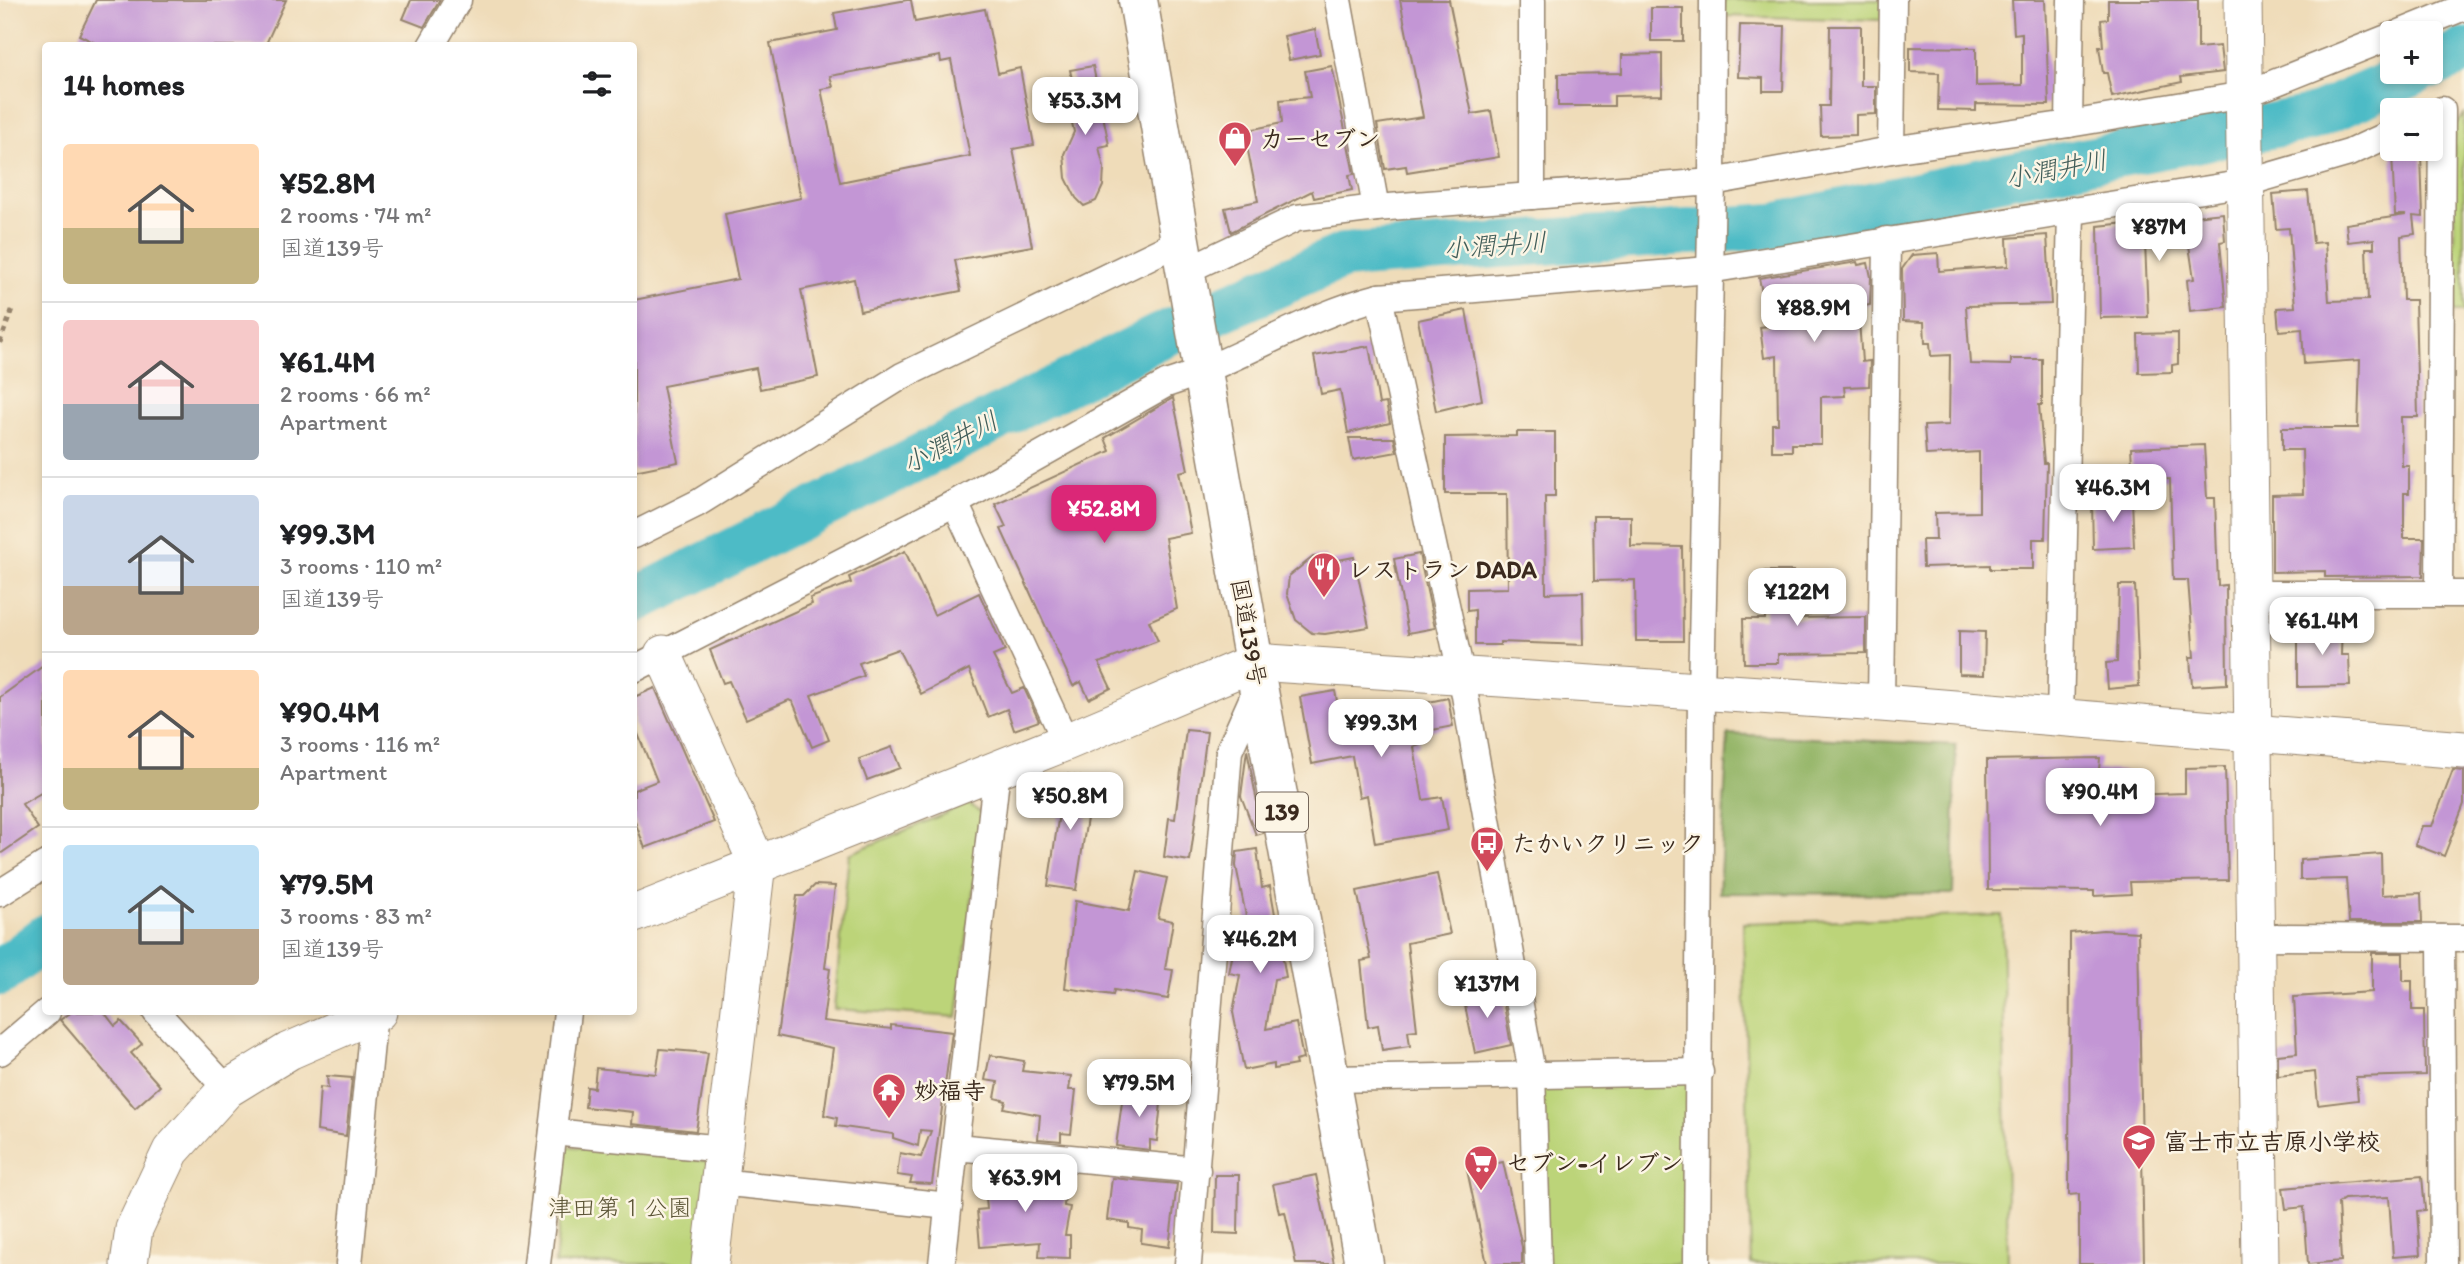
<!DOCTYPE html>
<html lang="en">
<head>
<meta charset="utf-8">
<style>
  body { margin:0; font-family:Itim,"Klee One",sans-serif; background:#f6f6f6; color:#202124; height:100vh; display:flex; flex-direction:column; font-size:26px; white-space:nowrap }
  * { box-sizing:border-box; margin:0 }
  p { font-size:23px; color:#757577 }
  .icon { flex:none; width:38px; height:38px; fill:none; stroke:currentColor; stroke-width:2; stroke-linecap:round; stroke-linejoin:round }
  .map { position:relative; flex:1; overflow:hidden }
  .side { position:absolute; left:42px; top:42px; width:595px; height:973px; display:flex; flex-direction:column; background:#fff; border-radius:7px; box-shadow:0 4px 10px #0003 }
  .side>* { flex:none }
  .fabs { position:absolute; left:2380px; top:21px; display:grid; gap:14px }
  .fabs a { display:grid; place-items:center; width:63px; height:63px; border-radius:7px; background:#fff; box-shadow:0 4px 10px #0003; font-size:35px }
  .price { position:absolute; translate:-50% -60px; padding:0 16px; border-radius:14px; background:#fff; color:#222; font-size:23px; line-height:46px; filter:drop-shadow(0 2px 4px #0008) }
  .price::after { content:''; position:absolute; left:50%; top:42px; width:21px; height:16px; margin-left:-10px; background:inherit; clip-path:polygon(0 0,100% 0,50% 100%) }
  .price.selected { background:#db2777; color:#fff }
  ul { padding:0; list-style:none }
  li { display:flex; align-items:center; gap:21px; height:175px; padding:0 21px }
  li+li { border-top:2px solid #e0e0e0 }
  li span { display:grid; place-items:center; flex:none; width:196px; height:140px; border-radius:7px; color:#555 }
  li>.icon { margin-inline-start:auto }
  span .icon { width:84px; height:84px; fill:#fffc; stroke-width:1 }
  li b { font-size:30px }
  h2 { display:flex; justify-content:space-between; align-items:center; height:84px; padding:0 21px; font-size:30px }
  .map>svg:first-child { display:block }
</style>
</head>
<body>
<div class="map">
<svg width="2464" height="1264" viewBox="0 0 2464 1264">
  <rect width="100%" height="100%" fill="#fcf5e5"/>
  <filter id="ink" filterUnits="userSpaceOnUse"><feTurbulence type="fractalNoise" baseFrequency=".0143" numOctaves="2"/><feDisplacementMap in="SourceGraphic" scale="14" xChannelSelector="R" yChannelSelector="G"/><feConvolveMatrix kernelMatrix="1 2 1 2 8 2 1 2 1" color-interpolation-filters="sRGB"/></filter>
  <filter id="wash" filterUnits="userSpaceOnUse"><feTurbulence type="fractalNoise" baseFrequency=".00686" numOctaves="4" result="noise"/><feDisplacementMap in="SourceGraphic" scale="28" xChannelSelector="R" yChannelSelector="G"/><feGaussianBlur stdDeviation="1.57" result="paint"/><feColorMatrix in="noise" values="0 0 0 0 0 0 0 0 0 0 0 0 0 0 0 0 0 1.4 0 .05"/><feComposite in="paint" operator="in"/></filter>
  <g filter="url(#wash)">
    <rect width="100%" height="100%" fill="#efdcb9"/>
    <g fill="#bcd479" stroke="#7c7f4c" stroke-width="2">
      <polygon points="1724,0 1882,0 1882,20 1724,16"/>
      <polygon points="2464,114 2464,312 2454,312 2454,126"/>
      <polygon points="968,804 983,814 957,1017 834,1009 849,854"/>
      <polygon points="2002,915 2008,1264 1751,1264 1743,923"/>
      <polygon points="1537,1079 1691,1080 1697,1264 1547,1264"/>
      <polygon points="567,1146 708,1161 697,1264 555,1264"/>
    </g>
    <polygon fill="#95b669" stroke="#687044" stroke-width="2" points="1728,734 1956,745 1953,894 1719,893"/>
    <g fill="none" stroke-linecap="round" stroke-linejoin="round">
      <g stroke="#4dbbc6" stroke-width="46">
        <polyline points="2431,66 2464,51"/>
        <polyline points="634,601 1158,337 1343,256 1774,226 2010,175 2311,118 2416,72"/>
        <polyline points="0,973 46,937"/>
      </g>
    </g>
    <g id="blocks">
      <g fill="#c396d5" fill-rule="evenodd">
        <polygon points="96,0 286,0 265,46 101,46 79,35"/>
        <polygon points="411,0 440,0 424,27 403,19"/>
        <path d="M907,0H911L915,22L985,9L998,73L1020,68L1034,145L1013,149L1032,246L955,260L961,291L860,311L854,279L801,290L818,377L760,389L756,368L663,386L678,462L634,471V300L738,279L725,214L801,198L770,43L837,30L834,13ZM940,56L941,62L951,60L970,156L840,182L821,89L833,87L830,76Z"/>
        <polygon points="1400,0 1449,0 1472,114 1491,111 1499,157 1407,172 1406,166 1385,169 1377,124 1423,117"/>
        <polygon points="2012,0 2045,0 2049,105 1976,104 1976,111 1938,110 1939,73 1910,72 1910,47 1976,48 1976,86 2022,85 2022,33 2014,34"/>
        <polygon points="2108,0 2198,0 2198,48 2220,46 2223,72 2181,77 2182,82 2112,97 2107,73 2103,73 2099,47 2103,47 2101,20 2108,19"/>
        <rect x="1651" y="8" width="32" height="33"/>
        <polygon points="1740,25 1785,26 1783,91 1763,91 1763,78 1738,77"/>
        <polygon points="1830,26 1861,26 1861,86 1876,86 1876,114 1856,115 1856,135 1821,136 1820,106 1829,106"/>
        <polygon points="1315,29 1320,54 1289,60 1284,36"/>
        <polygon points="1662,54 1662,95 1614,96 1614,106 1558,106 1558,74 1622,73 1622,55"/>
        <polygon points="1093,66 1109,145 1099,147 1104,168 1103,186 1096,201 1084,206 1076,198 1066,178 1064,154 1074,132 1064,86 1073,84 1070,70"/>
        <polygon points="1332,66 1354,174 1349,175 1352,190 1314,198 1312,191 1231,232 1225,208 1258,201 1244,131 1282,123 1280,100 1310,97 1305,71"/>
        <polygon points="2392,154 2421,154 2423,217 2413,216 2415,234 2401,236 2403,300 2415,300 2418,417 2401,417 2402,466 2409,466 2409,493 2404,493 2404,538 2424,538 2423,576 2325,577 2325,571 2272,572 2272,495 2303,494 2302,450 2282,450 2282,428 2358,428 2360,360 2304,364 2302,329 2279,331 2277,308 2295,307 2289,228 2276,229 2273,194 2308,191 2313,243 2325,242 2329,301 2368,300 2366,248 2374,248 2374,239 2348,242 2346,224 2406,215 2395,215"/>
        <polygon points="2223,213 2225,241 2220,242 2226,307 2190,311 2187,280 2194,279 2188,239 2145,242 2148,317 2100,318 2098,226"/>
        <polygon points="2047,235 2051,304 1966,306 1970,364 2011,365 2011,359 2042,359 2042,405 2039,405 2044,463 2047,463 2045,539 2033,539 2033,569 1990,569 1990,565 1923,567 1922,540 1936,540 1935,513 1979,512 1979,452 1926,455 1924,426 1949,425 1950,355 1931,356 1930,343 1925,343 1924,322 1903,321 1902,269 1912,255 1938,253 1939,271 2008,266 2007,238"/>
        <polygon points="1857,262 1858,265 1868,263 1871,277 1870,305 1858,307 1862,362 1870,361 1869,386 1844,387 1845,396 1821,397 1821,444 1792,444 1792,451 1772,451 1772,424 1778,424 1777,356 1764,358 1760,327 1769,326 1759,278"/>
        <polygon points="1466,310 1482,400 1436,411 1418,320"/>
        <polygon points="2178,333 2178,364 2172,365 2172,372 2139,373 2138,334"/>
        <polygon points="1369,346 1379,404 1386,403 1390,423 1348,433 1340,390 1321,394 1314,356"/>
        <polygon points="1173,398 1188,470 1179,472 1191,533 1165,538 1177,609 1149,621 1158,641 1099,663 1111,688 1089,699 1081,682 1073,686 1001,529 1006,527 995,504 1110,451 1105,438"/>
        <polygon points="1517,432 1555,432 1555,496 1545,496 1546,593 1583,592 1584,645 1500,642 1500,645 1475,645 1475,610 1467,611 1467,589 1508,588 1507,494 1445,494 1445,437 1517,436"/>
        <polygon points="1349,438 1394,438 1397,452 1353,460"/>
        <polygon points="2204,445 2207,498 2215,498 2218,586 2226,585 2227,684 2192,686 2190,657 2194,657 2188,580 2173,580 2170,479 2133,481 2131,448"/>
        <polygon points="2132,500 2134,547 2093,549 2092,501"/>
        <polygon points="1593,516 1631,516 1631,546 1682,547 1683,641 1636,641 1635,580 1594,581"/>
        <polygon points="905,551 934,615 979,593 1005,651 993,656 1012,693 1024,688 1039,721 1014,730 1007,709 988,717 969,669 921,694 898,649 859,663 864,676 811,695 829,740 812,747 793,702 789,700 746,719 729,681 723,683 710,650 812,604 810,598 851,583 849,577"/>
        <polygon points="1419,554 1435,628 1408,633 1394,559"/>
        <polygon points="1326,556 1328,562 1354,557 1369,627 1325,634 1312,633 1296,620 1287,594 1289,576 1313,557"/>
        <polygon points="1765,571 1793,571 1793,618 1866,617 1866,653 1778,654 1778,663 1744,663 1743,619 1765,619"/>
        <polygon points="2119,585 2135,585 2139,686 2108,689 2106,663 2117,662"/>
        <polygon points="2342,624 2341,655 2349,655 2350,686 2298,687 2298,626"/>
        <polygon points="1959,631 1985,632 1984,675 1959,674"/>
        <polygon points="46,664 46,790 22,804 38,828 0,854 0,697"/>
        <polygon points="655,688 714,822 645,848 634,819 634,790 657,781 634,724 634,697"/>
        <polygon points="1335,691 1339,711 1385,711 1448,698 1453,726 1417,733 1419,745 1414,747 1423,800 1442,797 1448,830 1375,843 1367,795 1359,797 1352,756 1312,764 1300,697"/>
        <polygon points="1186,730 1207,732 1190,861 1164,857 1169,818 1175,819"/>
        <polygon points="892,747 900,768 867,780 859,759"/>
        <polygon points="1247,750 1263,833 1256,835 1241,796"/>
        <polygon points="2100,758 2099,770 2126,771 2127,795 2185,793 2185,768 2225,767 2228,880 2130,882 2131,894 2094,896 2094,891 1988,890 1987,760"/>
        <polygon points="2453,770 2464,771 2464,804 2444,856 2415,845 2422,826 2432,826"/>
        <polygon points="1065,774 1093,779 1076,890 1048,886"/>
        <polygon points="1257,849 1262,888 1270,886 1286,977 1274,979 1266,1029 1296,1023 1303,1059 1295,1061 1296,1065 1274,1069 1274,1064 1244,1070 1233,1012 1240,975 1229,973 1235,942 1243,943 1240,928 1248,926 1236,866 1237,852"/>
        <polygon points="2381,854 2382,895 2421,893 2422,922 2349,922 2346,879 2300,880 2300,860"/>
        <polygon points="1138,871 1167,878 1158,918 1173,921 1165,969 1173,970 1168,999 1114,990 1113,995 1065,988 1075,901 1129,911"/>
        <polygon points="1437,874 1450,934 1407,943 1417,1030 1408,1031 1410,1046 1382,1050 1378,1025 1368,1027 1361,961 1371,959 1357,891"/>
        <polygon points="815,885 835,886 825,968 830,969 823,1021 891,1029 891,1025 952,1032 932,1184 910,1183 912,1177 897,1175 900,1153 921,1157 931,1131 920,1130 918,1146 893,1138 893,1134 836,1126 837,1118 824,1115 833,1048 777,1036 797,896 804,896"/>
        <polygon points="2103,930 2138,932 2144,1264 2079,1264 2079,1194 2069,1195 2070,933"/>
        <polygon points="2372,953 2403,953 2403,981 2412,981 2412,1010 2424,1010 2425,1075 2356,1077 2358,1100 2318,1105 2315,1072 2278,1076 2278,1055 2297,1053 2294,997 2372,992"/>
        <polygon points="1501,988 1511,1045 1475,1053 1463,996"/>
        <polygon points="72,1012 104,1012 115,1026 121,1021 142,1044 131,1053 160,1086 135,1108 60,1020"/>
        <polygon points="660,1049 708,1053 696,1131 632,1124 633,1112 585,1107 587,1087 594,1088 596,1068 656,1074"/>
        <polygon points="990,1055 1024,1061 1022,1071 1071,1076 1069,1090 1076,1090 1071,1134 1061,1133 1061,1141 1038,1139 1040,1115 1004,1108 1006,1101 995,1098 998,1082 985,1080"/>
        <polygon points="327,1076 352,1078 346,1136 317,1131 320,1087 328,1088"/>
        <polygon points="1124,1087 1157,1091 1156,1102 1161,1103 1157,1141 1150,1140 1150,1150 1116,1146"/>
        <polygon points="1503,1162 1522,1247 1522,1264 1487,1264 1467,1170"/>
        <polygon points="1015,1173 1066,1182 1064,1206 1070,1207 1065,1235 1070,1235 1070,1258 1039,1257 1040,1242 980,1247 977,1210 987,1209 984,1175"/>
        <polygon points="1215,1175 1239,1175 1238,1234 1214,1233"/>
        <polygon points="1316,1175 1334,1264 1296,1264 1285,1212 1279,1213 1273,1184"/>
        <polygon points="2422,1176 2425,1210 2417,1211 2420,1255 2393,1257 2389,1197 2344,1199 2338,1203 2341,1261 2308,1264 2304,1207 2286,1209 2283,1188"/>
        <polygon points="1112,1178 1177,1184 1169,1247 1141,1243 1142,1230 1129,1228 1129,1223 1107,1220"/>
      </g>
    </g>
  </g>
  <g filter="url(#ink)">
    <use href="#blocks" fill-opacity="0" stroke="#95836c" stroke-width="2"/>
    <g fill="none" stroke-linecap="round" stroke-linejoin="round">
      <g stroke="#95836c" stroke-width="29">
        <g id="street">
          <polyline points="1338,0 1376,208"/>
          <polyline points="2400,33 2464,7"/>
          <polyline points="431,46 458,0"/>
          <polyline points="2069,124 2071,0"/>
          <polyline points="1891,150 1893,0"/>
          <polyline points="1532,196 1532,0"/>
          <polyline points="1185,271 1297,218 1376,208 1712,182 1891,150 2069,124 2244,95 2392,36"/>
          <polyline points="1379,297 1461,673 1532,1073 1538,1264"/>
          <polyline points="955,503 1066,742"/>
          <polyline points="634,535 698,503 902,376 1179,242"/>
          <polyline points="2249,594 2464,594"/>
          <polyline points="2439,594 2442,110"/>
          <path d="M634,669L955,503L1166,384C1240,361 1304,316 1379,297L1709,270L2246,183L2349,153L2392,133"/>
          <polyline points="1881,703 1887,240"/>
          <polyline points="2060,720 2071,210"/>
          <polyline points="0,893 46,864"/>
          <polyline points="2256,937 2464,938"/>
          <polyline points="2441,938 2443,1264"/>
          <polyline points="156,1012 227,1089"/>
          <polyline points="0,1052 47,1012"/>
          <polyline points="1332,1079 1700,1072"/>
          <polyline points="553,1132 722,1149"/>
          <polyline points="956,1147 1197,1170"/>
          <polyline points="719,1182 949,1206"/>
          <polyline points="349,1264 374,1013"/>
          <polyline points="537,1264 567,1012"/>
          <polyline points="942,1264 997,769"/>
          <polyline points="1188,1264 1229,751 1258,686"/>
          <polyline points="1697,1264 1701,691 1712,182 1713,0"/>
        </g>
      </g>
      <g stroke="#95836c" stroke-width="39">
        <g id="secondary">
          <polyline points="2243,0 2260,1264"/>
          <polyline points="663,654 757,863 710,1264"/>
          <polyline points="634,914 1066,742 1255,662 1881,703 2464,750"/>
          <polyline points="129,1264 134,1229 171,1151 227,1089 289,1051 378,1012"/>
        </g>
      </g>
      <g stroke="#95836c" stroke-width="41">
        <polyline id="highway" points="1138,0 1258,686 1364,1264"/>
      </g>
      <polyline stroke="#95836c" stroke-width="4.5" stroke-dasharray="5 5" stroke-linecap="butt" points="0,343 13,307"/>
      <use href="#street" stroke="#fff" stroke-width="26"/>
      <use href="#secondary" stroke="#fff" stroke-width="37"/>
      <use href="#highway" stroke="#fff" stroke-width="38"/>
    </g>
  </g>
  <defs>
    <g id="shop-pin" transform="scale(1.75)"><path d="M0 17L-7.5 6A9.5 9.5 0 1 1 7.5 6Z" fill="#d1495b" stroke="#fcf5e5"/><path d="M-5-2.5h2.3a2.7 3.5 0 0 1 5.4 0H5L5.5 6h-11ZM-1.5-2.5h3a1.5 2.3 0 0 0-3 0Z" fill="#fff"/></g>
    <g id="restaurant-pin" transform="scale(1.75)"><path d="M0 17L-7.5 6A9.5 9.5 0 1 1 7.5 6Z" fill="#d1495b" stroke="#fcf5e5"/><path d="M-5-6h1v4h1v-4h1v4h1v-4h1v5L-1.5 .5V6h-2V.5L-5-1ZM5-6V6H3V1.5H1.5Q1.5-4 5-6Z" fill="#fff"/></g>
    <g id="bus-pin" transform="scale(1.75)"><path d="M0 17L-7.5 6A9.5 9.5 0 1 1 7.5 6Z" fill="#d1495b" stroke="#fcf5e5"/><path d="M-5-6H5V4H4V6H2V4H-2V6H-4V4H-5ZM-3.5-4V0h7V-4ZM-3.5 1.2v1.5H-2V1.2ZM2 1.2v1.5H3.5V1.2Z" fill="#fff"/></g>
    <g id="temple-pin" transform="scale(1.75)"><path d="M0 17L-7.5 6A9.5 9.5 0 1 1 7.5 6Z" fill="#d1495b" stroke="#fcf5e5"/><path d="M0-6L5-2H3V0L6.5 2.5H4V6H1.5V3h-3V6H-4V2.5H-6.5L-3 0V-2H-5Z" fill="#fff"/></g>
    <g id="school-pin" transform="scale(1.75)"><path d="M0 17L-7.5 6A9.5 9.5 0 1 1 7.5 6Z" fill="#d1495b" stroke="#fcf5e5"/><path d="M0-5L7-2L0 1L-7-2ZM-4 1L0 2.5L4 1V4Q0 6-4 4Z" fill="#fff"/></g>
    <g id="supermarket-pin" transform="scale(1.75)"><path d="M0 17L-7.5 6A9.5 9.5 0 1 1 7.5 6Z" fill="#d1495b" stroke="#fcf5e5"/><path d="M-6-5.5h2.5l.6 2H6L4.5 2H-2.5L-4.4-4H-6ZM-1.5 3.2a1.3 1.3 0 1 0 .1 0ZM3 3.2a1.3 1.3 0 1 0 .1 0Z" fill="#fff"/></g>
  </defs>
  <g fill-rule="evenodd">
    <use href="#shop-pin" x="1235" y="138"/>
    <use href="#restaurant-pin" x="1324" y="569"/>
    <use href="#bus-pin" x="1487" y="843"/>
    <use href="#temple-pin" x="889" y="1090"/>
    <use href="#school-pin" x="2139" y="1141"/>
    <use href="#supermarket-pin" x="1481" y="1162"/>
  </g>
  <g text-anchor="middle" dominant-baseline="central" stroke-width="5" stroke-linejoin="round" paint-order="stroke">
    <rect fill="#fcf5e5" stroke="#75675a" stroke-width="2" x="1256" y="792.5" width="52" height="39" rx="5"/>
    <g font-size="23" font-weight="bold" fill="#3b2a1e">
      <text x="1282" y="812">139</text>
    </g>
    <g font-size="24" font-weight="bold" fill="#3b2a1e" stroke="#fcf5e5" text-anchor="start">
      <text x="1260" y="138">カーセブン</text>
      <text x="1348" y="569">レストラン DADA</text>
      <text x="1512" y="843">たかいクリニック</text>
      <text x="914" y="1090">妙福寺</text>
      <text x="2164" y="1141">富士市立吉原小学校</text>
      <text x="1506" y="1162">セブン-イレブン</text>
    </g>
    <g font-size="24" fill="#3b2a1e" stroke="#fcf5e5">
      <text transform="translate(1249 632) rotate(80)">国道139号</text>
    </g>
    <g font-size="24" fill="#5b5435" stroke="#fcf5e5">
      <text x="620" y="1207">津田第１公園</text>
    </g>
    <g font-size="26" font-style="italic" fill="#415d59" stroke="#fcf5e5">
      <text transform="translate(2056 169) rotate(-11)">小潤井川</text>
      <text transform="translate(1495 245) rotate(-4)">小潤井川</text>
      <text transform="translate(950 442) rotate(-27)">小潤井川</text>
    </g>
  </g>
</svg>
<div class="fabs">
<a>+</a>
<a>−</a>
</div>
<b class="price" style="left:1085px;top:137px">¥53.3M</b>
<b class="price" style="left:2159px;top:263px">¥87M</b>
<b class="price" style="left:1814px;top:344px">¥88.9M</b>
<b class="price" style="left:2113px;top:524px">¥46.3M</b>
<b class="price selected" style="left:1104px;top:545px">¥52.8M</b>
<b class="price" style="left:1797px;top:628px">¥122M</b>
<b class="price" style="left:2322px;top:657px">¥61.4M</b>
<b class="price" style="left:1381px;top:759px">¥99.3M</b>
<b class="price" style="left:2100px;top:828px">¥90.4M</b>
<b class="price" style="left:1070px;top:832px">¥50.8M</b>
<b class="price" style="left:1260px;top:975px">¥46.2M</b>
<b class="price" style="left:1487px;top:1020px">¥137M</b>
<b class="price" style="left:1139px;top:1119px">¥79.5M</b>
<b class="price" style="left:1025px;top:1214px">¥63.9M</b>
<section class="side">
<h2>14 homes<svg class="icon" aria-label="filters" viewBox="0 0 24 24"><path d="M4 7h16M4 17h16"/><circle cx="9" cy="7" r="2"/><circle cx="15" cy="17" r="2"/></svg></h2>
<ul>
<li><span style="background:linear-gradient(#ffd9b3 60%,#c2b280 0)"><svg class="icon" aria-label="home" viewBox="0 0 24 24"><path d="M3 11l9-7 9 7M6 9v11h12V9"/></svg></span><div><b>¥52.8M</b><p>2 rooms · 74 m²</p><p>国道139号</p></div></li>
<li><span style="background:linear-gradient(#f6c9c9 60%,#9aa5b1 0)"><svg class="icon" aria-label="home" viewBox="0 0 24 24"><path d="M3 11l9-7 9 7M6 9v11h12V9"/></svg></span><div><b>¥61.4M</b><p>2 rooms · 66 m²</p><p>Apartment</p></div></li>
<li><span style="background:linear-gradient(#c9d6e8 65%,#b9a48a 0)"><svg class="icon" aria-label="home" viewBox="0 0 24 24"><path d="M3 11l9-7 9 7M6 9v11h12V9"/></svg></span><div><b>¥99.3M</b><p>3 rooms · 110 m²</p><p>国道139号</p></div></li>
<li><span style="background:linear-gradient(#ffd9b3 70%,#c2b280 0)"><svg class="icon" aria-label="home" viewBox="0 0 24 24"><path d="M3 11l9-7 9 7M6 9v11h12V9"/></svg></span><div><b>¥90.4M</b><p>3 rooms · 116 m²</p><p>Apartment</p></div></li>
<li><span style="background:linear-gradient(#bfe0f5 60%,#b9a48a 0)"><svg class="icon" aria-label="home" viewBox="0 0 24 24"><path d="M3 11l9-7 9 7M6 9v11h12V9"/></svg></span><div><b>¥79.5M</b><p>3 rooms · 83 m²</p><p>国道139号</p></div></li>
</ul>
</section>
</div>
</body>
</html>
